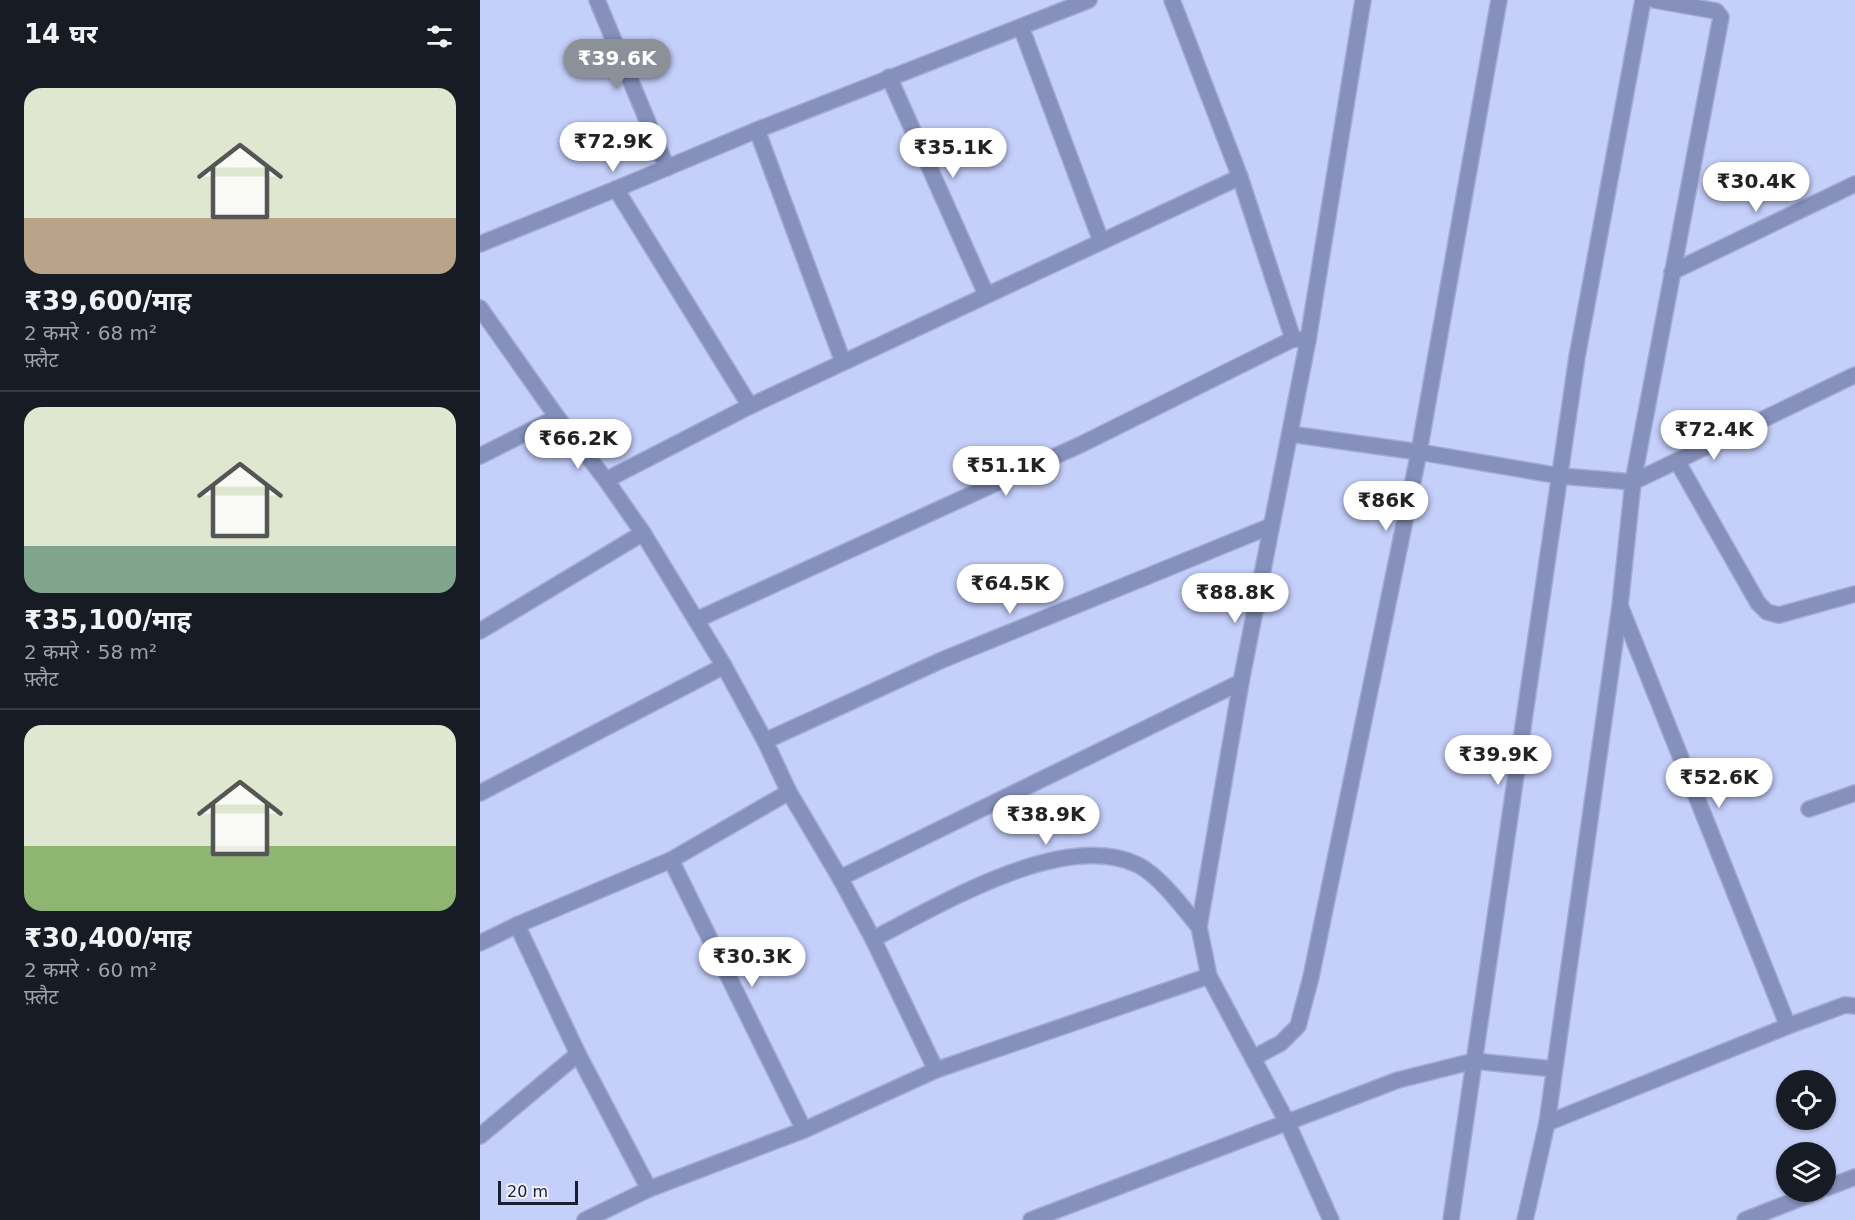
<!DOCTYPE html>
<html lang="hi">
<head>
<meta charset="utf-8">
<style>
  body { margin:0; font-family:"DejaVu Sans","Noto Sans Devanagari",sans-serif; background:#20242c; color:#f1f3f6; height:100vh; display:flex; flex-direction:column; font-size:22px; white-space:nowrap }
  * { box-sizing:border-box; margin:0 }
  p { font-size:20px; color:#9ea1a6 }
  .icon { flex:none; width:33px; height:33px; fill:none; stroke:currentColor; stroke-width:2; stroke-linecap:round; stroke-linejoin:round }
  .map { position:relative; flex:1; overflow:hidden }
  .details { display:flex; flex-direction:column; background:#171b24; width:480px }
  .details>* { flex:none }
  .tools { position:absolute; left:1296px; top:1070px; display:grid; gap:12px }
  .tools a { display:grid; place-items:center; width:60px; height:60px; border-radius:50%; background:#171b24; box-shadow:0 2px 4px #0004; font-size:30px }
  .scale { position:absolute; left:18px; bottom:15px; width:80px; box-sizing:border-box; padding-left:6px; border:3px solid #1a1e32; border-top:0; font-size:16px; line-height:21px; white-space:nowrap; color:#1a1e32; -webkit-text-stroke:4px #eef1fc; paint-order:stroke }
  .price { position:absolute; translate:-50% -51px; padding:0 14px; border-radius:21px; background:#fff; color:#222; font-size:20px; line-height:39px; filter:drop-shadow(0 2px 3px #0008) }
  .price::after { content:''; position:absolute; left:50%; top:36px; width:18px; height:14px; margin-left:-9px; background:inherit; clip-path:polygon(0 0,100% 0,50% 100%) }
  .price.selected { background:#8c9099; color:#fff }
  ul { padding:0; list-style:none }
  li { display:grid; align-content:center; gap:12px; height:318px; padding:0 24px }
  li+li { border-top:2px solid #363941 }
  li span { display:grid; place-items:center; height:186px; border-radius:18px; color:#555 }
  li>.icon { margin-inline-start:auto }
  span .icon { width:108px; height:108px; fill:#fffc; stroke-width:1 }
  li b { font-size:26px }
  h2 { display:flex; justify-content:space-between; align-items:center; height:72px; padding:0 24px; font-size:26px }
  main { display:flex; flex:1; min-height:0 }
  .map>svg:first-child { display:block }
</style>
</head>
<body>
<main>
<section class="details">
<h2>14 घर<svg class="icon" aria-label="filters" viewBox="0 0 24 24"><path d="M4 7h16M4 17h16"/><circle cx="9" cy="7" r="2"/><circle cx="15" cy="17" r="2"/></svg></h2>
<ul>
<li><span style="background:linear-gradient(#dfe7d0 70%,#b9a48a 0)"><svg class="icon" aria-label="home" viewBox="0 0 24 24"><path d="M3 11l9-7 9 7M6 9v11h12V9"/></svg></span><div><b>₹39,600/माह</b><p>2 कमरे · 68 m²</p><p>फ़्लैट</p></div></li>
<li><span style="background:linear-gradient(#dfe7d0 75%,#7fa58c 0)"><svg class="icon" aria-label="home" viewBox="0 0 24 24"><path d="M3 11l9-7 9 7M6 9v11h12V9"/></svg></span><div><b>₹35,100/माह</b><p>2 कमरे · 58 m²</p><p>फ़्लैट</p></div></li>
<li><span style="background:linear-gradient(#dfe7d0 65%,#8fb573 0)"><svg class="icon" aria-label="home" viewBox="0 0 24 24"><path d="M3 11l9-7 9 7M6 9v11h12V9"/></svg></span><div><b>₹30,400/माह</b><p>2 कमरे · 60 m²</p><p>फ़्लैट</p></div></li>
</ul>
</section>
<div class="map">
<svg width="1375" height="1220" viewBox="0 0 1375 1220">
  <rect width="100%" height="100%" fill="#c4cffa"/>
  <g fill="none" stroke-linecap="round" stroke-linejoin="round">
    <g stroke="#a2acd2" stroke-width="18">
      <g id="minor">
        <polyline points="117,0 187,168"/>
        <polyline points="692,0 760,177 813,339"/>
        <polyline points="541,27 621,241"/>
        <polyline points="409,77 506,294"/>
        <polyline points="277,130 363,362"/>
        <polyline points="136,189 270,406"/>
        <polyline points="0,244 136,189 277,130 609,0"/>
        <polyline points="1192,272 1375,184"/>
        <polyline points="0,308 77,417 126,480 163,533 244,666 285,741 309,792 360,878 393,939 456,1070"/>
        <polyline points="810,434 939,452 1080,476 1153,482 1375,375"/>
        <polyline points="0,456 77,417"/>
        <polyline points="1197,461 1278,603 1287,612 1299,615 1375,594"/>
        <polyline points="126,480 270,406 760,177"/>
        <polyline points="1141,608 1308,1026"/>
        <polyline points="216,620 602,444 813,339 828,340"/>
        <polyline points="0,631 163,533"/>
        <polyline points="285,741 462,660 791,526"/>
        <polyline points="0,793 244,666"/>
        <polyline points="1329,809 1375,793"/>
        <polyline points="191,860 324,1130"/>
        <polyline points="360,878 761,682"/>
        <polyline points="37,925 98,1054 169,1189"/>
        <path d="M393,939C460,905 584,829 658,865C680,876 704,909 719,927"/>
        <polyline points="0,943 37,925 191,860 309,792"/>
        <polyline points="773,1058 801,1043 818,1026 831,977 939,452 1019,0"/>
        <polyline points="1067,1123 1308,1026 1365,1005 1375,1006"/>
        <polyline points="0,1136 98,1054"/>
        <polyline points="1346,1188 1375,1177"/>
        <polyline points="105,1220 169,1189 324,1130 456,1070 729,976"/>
        <polyline points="551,1220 918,1080 994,1061 1074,1069"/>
        <polyline points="851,1220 807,1122 729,976 719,927 761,682 828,340 883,0"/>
        <polyline points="971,1220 1097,357 1163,0"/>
        <polyline points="1045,1220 1067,1123 1140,606 1153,482 1241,17 1236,11 1174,0"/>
        <polyline points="1265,1220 1339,1191"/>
      </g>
    </g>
    <use href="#minor" stroke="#8590bc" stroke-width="15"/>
  </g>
</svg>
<div class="tools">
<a><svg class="icon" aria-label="locate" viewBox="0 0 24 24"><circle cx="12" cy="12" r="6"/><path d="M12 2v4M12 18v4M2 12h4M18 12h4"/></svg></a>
<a><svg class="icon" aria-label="layers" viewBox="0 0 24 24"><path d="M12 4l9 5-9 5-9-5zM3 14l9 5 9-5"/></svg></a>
</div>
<div class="scale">20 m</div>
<b class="price selected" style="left:137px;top:90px">₹39.6K</b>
<b class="price" style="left:133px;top:173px">₹72.9K</b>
<b class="price" style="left:473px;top:179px">₹35.1K</b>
<b class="price" style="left:1276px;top:213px">₹30.4K</b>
<b class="price" style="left:1234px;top:461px">₹72.4K</b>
<b class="price" style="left:98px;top:470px">₹66.2K</b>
<b class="price" style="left:526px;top:497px">₹51.1K</b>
<b class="price" style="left:906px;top:532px">₹86K</b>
<b class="price" style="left:530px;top:615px">₹64.5K</b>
<b class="price" style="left:755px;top:624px">₹88.8K</b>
<b class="price" style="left:1018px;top:786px">₹39.9K</b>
<b class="price" style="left:1239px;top:809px">₹52.6K</b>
<b class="price" style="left:566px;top:846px">₹38.9K</b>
<b class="price" style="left:272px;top:988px">₹30.3K</b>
</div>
</main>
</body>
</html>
